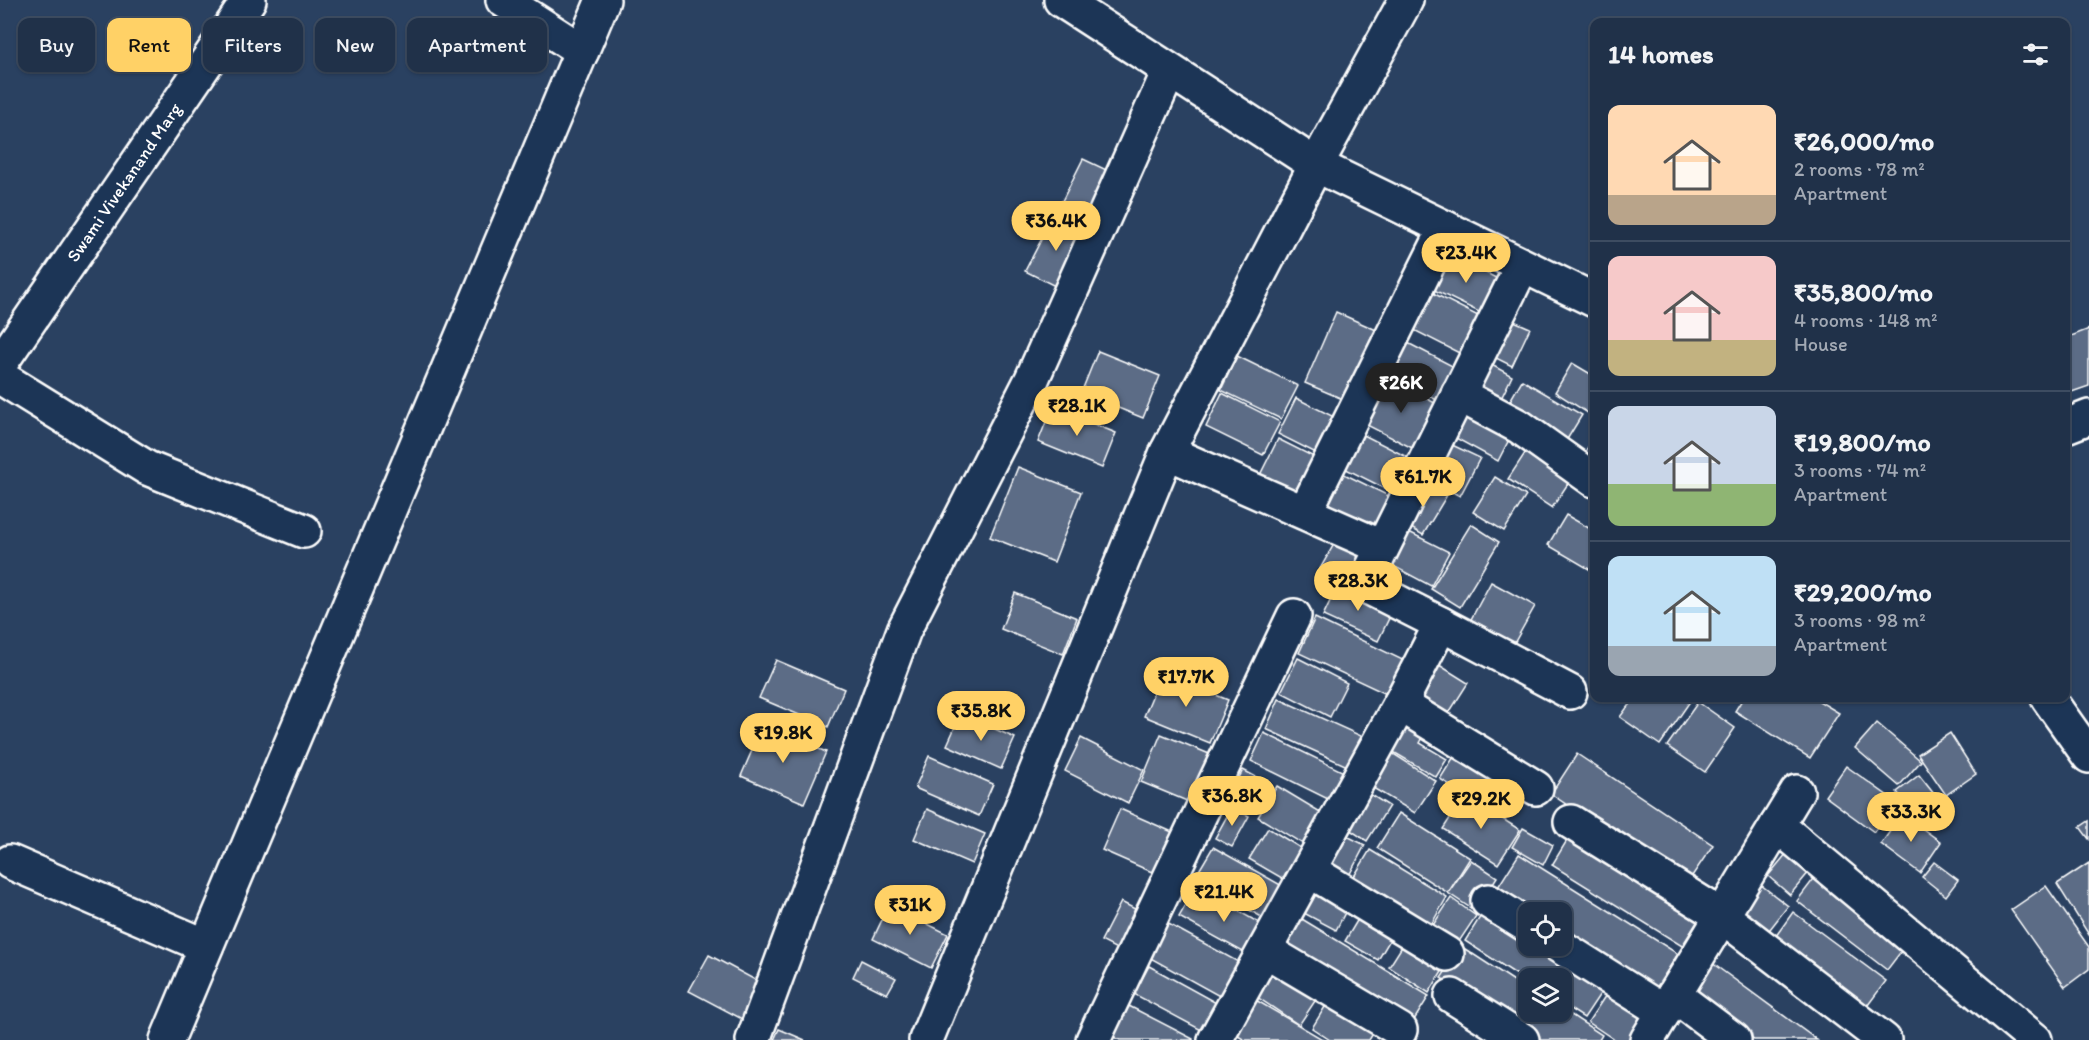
<!DOCTYPE html>
<html lang="en">
<head>
<meta charset="utf-8">
<style>
  body { margin:0; font-family:Itim,sans-serif; background:#2d3d53; color:#f1f3f6; height:100vh; display:flex; flex-direction:column; font-size:22px; white-space:nowrap }
  * { box-sizing:border-box; margin:0 }
  p { font-size:20px; color:#a2a9b4 }
  .icon { flex:none; width:33px; height:33px; fill:none; stroke:currentColor; stroke-width:2; stroke-linecap:round; stroke-linejoin:round }
  .map { position:relative; flex:1; overflow:hidden }
  .sheet { position:absolute; left:1590px; top:18px; width:480px; height:684px; display:flex; flex-direction:column; background:#203149; border-radius:12px; box-shadow:0 2px 4px #0004,0 0 0 2px #3d4c61 }
  .sheet>* { flex:none }
  .guide { position:absolute; left:18px; top:18px; width:570px; height:54px; display:flex; gap:12px }
  .tools { position:absolute; left:1518px; top:902px; display:grid; gap:12px }
  .tools a { display:grid; place-items:center; width:54px; height:54px; border-radius:12px; background:#203149; box-shadow:0 2px 4px #0004,0 0 0 2px #3d4c61; font-size:30px }
  .price { position:absolute; translate:-50% -51px; padding:0 14px; border-radius:21px; background:#ffd166; color:#111; font-size:20px; line-height:39px; filter:drop-shadow(0 2px 3px #0008) }
  .price::after { content:''; position:absolute; left:50%; top:36px; width:18px; height:14px; margin-left:-9px; background:inherit; clip-path:polygon(0 0,100% 0,50% 100%) }
  .price.active { background:#222; color:#fff }
  ul { padding:0; list-style:none }
  li { display:flex; align-items:center; gap:18px; height:150px; padding:0 18px }
  li+li { border-top:2px solid #3d4c61 }
  li span { display:grid; place-items:center; flex:none; width:168px; height:120px; border-radius:12px; color:#555 }
  li>.icon { margin-inline-start:auto }
  span .icon { width:72px; height:72px; fill:#fffc; stroke-width:1 }
  li b { font-size:26px }
  h2 { display:flex; justify-content:space-between; align-items:center; height:72px; padding:0 18px; font-size:26px }
  .pill { padding:0 21px; border-radius:12px; background:#203149; box-shadow:0 2px 4px #0004,0 0 0 2px #3d4c61; font-size:21px; line-height:54px }
  .pill.active { background:#ffd166; color:#111 }
  .map>svg:first-child { display:block }
</style>
</head>
<body>
<div class="map">
<svg width="2089" height="1040" viewBox="0 0 2089 1040">
  <rect width="100%" height="100%" fill="#2a4161"/>
  <filter id="ink" filterUnits="userSpaceOnUse"><feTurbulence type="fractalNoise" baseFrequency=".0167" numOctaves="2"/><feDisplacementMap in="SourceGraphic" scale="12" xChannelSelector="R" yChannelSelector="G"/><feConvolveMatrix kernelMatrix="1 2 1 2 8 2 1 2 1" color-interpolation-filters="sRGB"/></filter>
  <g filter="url(#ink)">
    <g fill="#5b6c86" stroke="#fff" stroke-width="1.5">
      <polygon points="1083,159 1115,174 1089,227 1057,211"/>
      <polygon points="1054,215 1087,232 1059,288 1025,271"/>
      <polygon points="1445,252 1504,282 1487,316 1428,287"/>
      <polygon points="1427,290 1488,321 1469,358 1408,327"/>
      <polygon points="1336,312 1383,333 1352,403 1305,383"/>
      <polygon points="1507,318 1530,328 1512,366 1490,355"/>
      <polygon points="2089,329 2089,386 2066,394 2066,338"/>
      <polygon points="1402,340 1462,371 1445,404 1384,374"/>
      <polygon points="1098,351 1160,376 1143,418 1081,393"/>
      <polygon points="1237,356 1298,386 1281,419 1221,390"/>
      <polygon points="1488,363 1512,376 1496,409 1471,396"/>
      <polygon points="1572,363 1594,376 1594,417 1555,392"/>
      <polygon points="1382,376 1443,407 1420,452 1359,421"/>
      <polygon points="1522,380 1582,415 1563,446 1504,411"/>
      <polygon points="1222,393 1280,422 1263,455 1206,427"/>
      <polygon points="1296,398 1336,418 1318,454 1278,434"/>
      <polygon points="1469,405 1514,430 1498,461 1452,436"/>
      <polygon points="1052,407 1116,433 1102,468 1038,442"/>
      <polygon points="1354,430 1415,461 1398,495 1336,464"/>
      <polygon points="1594,438 1594,467 1581,458"/>
      <polygon points="1278,439 1320,460 1301,497 1259,477"/>
      <polygon points="1450,444 1480,458 1460,496 1430,481"/>
      <polygon points="1531,444 1575,473 1552,508 1508,479"/>
      <polygon points="1018,467 1081,492 1054,562 990,537"/>
      <polygon points="1336,470 1395,499 1378,533 1319,502"/>
      <polygon points="1495,477 1526,496 1504,531 1473,512"/>
      <polygon points="1423,481 1447,495 1423,535 1399,521"/>
      <polygon points="1566,515 1594,531 1594,572 1548,545"/>
      <polygon points="1471,524 1499,542 1460,607 1431,589"/>
      <polygon points="1399,527 1449,552 1431,586 1382,560"/>
      <polygon points="1338,537 1371,554 1354,587 1320,569"/>
      <polygon points="1339,582 1394,608 1378,641 1323,616"/>
      <polygon points="1491,582 1535,606 1512,647 1469,623"/>
      <polygon points="1015,593 1077,618 1063,654 1001,629"/>
      <polygon points="1315,618 1411,664 1395,698 1299,653"/>
      <polygon points="1298,658 1347,683 1330,717 1281,692"/>
      <polygon points="776,660 844,689 828,727 759,698"/>
      <polygon points="1436,663 1468,683 1447,716 1415,696"/>
      <polygon points="1162,673 1228,700 1210,743 1144,716"/>
      <polygon points="1634,698 1688,698 1691,700 1660,745 1620,717"/>
      <polygon points="1743,698 1814,698 1839,713 1810,758 1735,711"/>
      <polygon points="1279,699 1370,740 1356,770 1266,729"/>
      <polygon points="1698,702 1735,728 1705,772 1667,746"/>
      <polygon points="961,714 1015,738 1001,769 947,745"/>
      <polygon points="1412,715 1429,726 1420,743 1447,759 1436,777 1390,750"/>
      <polygon points="1877,723 1921,761 1899,786 1855,748"/>
      <polygon points="763,725 826,752 804,803 741,776"/>
      <polygon points="1264,733 1352,776 1338,804 1251,761"/>
      <polygon points="1950,733 1976,774 1946,795 1918,754"/>
      <polygon points="1161,734 1219,758 1199,806 1141,782"/>
      <polygon points="1081,738 1144,770 1128,803 1065,771"/>
      <polygon points="1460,747 1503,773 1484,805 1440,779"/>
      <polygon points="1389,751 1436,781 1415,813 1368,785"/>
      <polygon points="1577,754 1713,845 1686,885 1551,794"/>
      <polygon points="929,756 993,784 979,816 915,788"/>
      <polygon points="1846,766 1895,801 1874,832 1825,796"/>
      <polygon points="1243,770 1260,779 1244,810 1227,802"/>
      <polygon points="1919,775 1942,804 1920,822 1897,792"/>
      <polygon points="1277,786 1332,819 1313,850 1258,817"/>
      <polygon points="1365,791 1389,806 1367,841 1344,826"/>
      <polygon points="1465,795 1520,830 1498,864 1443,829"/>
      <polygon points="1232,807 1249,816 1232,847 1215,838"/>
      <polygon points="927,809 985,834 972,864 914,839"/>
      <polygon points="1120,809 1179,835 1161,876 1102,850"/>
      <polygon points="1399,813 1470,858 1448,893 1377,848"/>
      <polygon points="1902,814 1941,842 1920,873 1881,844"/>
      <polygon points="2089,821 2089,839 2080,827"/>
      <polygon points="1268,828 1312,855 1294,885 1249,859"/>
      <polygon points="1523,828 1553,845 1543,865 1512,847"/>
      <polygon points="1572,832 1703,913 1682,946 1552,865"/>
      <polygon points="1343,834 1365,845 1345,883 1323,872"/>
      <polygon points="1213,847 1293,892 1274,924 1194,879"/>
      <polygon points="1791,848 1814,866 1790,895 1768,876"/>
      <polygon points="1370,850 1447,897 1428,930 1350,883"/>
      <polygon points="1519,854 1678,954 1649,999 1562,943 1562,912 1528,912 1491,898"/>
      <polygon points="1471,860 1497,877 1475,911 1448,893"/>
      <polygon points="1934,862 1958,880 1946,896 1922,877"/>
      <polygon points="2089,863 2089,935 2057,884"/>
      <polygon points="1819,872 1909,941 1887,970 1797,901"/>
      <polygon points="1317,881 1352,899 1336,930 1300,911"/>
      <polygon points="1761,885 1788,906 1767,933 1740,912"/>
      <polygon points="2046,886 2089,947 2089,969 2065,987 2011,910"/>
      <polygon points="1196,887 1270,929 1254,958 1179,917"/>
      <polygon points="1451,898 1476,916 1454,949 1429,931"/>
      <polygon points="1121,902 1151,917 1132,957 1101,941"/>
      <polygon points="889,905 948,934 931,968 873,939"/>
      <polygon points="1487,906 1528,933 1528,945 1548,945 1570,959 1557,978 1528,978 1528,982 1465,941"/>
      <polygon points="1364,909 1397,928 1378,960 1345,941"/>
      <polygon points="1793,912 1886,981 1865,1009 1773,940"/>
      <polygon points="1297,916 1429,996 1409,1028 1278,949"/>
      <polygon points="1163,921 1242,964 1223,998 1145,955"/>
      <polygon points="1408,937 1448,962 1429,993 1389,967"/>
      <polygon points="1462,947 1528,990 1528,996 1511,1023 1441,978"/>
      <polygon points="709,955 761,983 742,1019 689,991"/>
      <polygon points="861,960 896,978 887,994 853,977"/>
      <polygon points="1574,960 1608,982 1584,1018 1562,1004 1562,980"/>
      <polygon points="1276,962 1321,992 1299,1025 1254,995"/>
      <polygon points="1712,963 1817,1040 1754,1040 1690,994"/>
      <polygon points="1149,966 1220,1005 1205,1032 1134,994"/>
      <polygon points="1613,984 1660,1014 1644,1040 1615,1040 1588,1022"/>
      <polygon points="1331,997 1378,1026 1369,1040 1330,1040 1312,1028"/>
      <polygon points="1254,999 1324,1040 1245,1040 1234,1034"/>
      <polygon points="1528,1005 1528,1011 1562,1011 1562,1009 1602,1035 1599,1040 1537,1040 1515,1026"/>
      <polygon points="1129,1006 1193,1039 1193,1040 1120,1040 1113,1037"/>
      <polygon points="779,1029 805,1040 774,1040"/>
    </g>
    <g fill="none" stroke-linecap="round" stroke-linejoin="round">
      <g stroke="#fff" stroke-width="38">
        <g id="street">
          <polyline points="503,0 582,51"/>
          <polyline points="1061,0 1316,165 1594,300"/>
          <polyline points="0,377 147,468 304,531"/>
          <polyline points="1458,394 1520,427 1594,480"/>
          <polyline points="2066,426 2089,417"/>
          <polyline points="1167,452 1382,547"/>
          <polyline points="1305,512 1446,228"/>
          <polyline points="1441,624 1570,692"/>
          <polyline points="2048,698 2089,756"/>
          <polyline points="1400,704 1536,788"/>
          <polyline points="1571,822 1722,916 1884,1040"/>
          <polyline points="1777,825 2035,1040"/>
          <polyline points="10,862 206,946"/>
          <polyline points="1309,870 1447,954"/>
          <polyline points="1488,901 1528,926"/>
          <polyline points="1558,945 1664,1012"/>
          <polyline points="1265,950 1400,1030"/>
          <polyline points="1674,995 1734,1040"/>
          <polyline points="1452,996 1522,1040"/>
          <polyline points="167,1040 603,0"/>
          <polyline points="753,1040 904,630 1032,379 1169,71"/>
          <polyline points="926,1040 1167,452 1316,165 1406,0"/>
          <polyline points="1093,1040 1294,616"/>
          <polyline points="1215,1040 1400,704 1441,624 1364,585 1522,266"/>
          <polyline points="1647,1040 1797,792"/>
        </g>
      </g>
      <g stroke="#fff" stroke-width="38">
        <g id="secondary">
          <path id="s1" d="M0,364L249,0"/>
        </g>
      </g>
      <use href="#street" stroke="#1d3557" stroke-width="33"/>
      <use href="#secondary" stroke="#1d3557" stroke-width="33"/>
    </g>
  </g>
  <g text-anchor="middle" dominant-baseline="central" stroke-width="4.5" stroke-linejoin="round" paint-order="stroke">
    <g font-size="18" fill="#fff" stroke="#1d3557">
      <text stroke="none"><textPath href="#s1" startOffset="220">Swami Vivekanand Marg</textPath></text>
    </g>
  </g>
</svg>
<div class="tools">
<a><svg class="icon" aria-label="locate" viewBox="0 0 24 24"><circle cx="12" cy="12" r="6"/><path d="M12 2v4M12 18v4M2 12h4M18 12h4"/></svg></a>
<a><svg class="icon" aria-label="layers" viewBox="0 0 24 24"><path d="M12 4l9 5-9 5-9-5zM3 14l9 5 9-5"/></svg></a>
</div>
<b class="price" style="left:1056px;top:252px">₹36.4K</b>
<b class="price" style="left:1466px;top:284px">₹23.4K</b>
<b class="price active" style="left:1401px;top:414px">₹26K</b>
<b class="price" style="left:1077px;top:437px">₹28.1K</b>
<b class="price" style="left:1423px;top:508px">₹61.7K</b>
<b class="price" style="left:1358px;top:612px">₹28.3K</b>
<b class="price" style="left:1186px;top:708px">₹17.7K</b>
<b class="price" style="left:981px;top:742px">₹35.8K</b>
<b class="price" style="left:783px;top:764px">₹19.8K</b>
<b class="price" style="left:1232px;top:827px">₹36.8K</b>
<b class="price" style="left:1481px;top:830px">₹29.2K</b>
<b class="price" style="left:1911px;top:843px">₹33.3K</b>
<b class="price" style="left:1224px;top:923px">₹21.4K</b>
<b class="price" style="left:910px;top:936px">₹31K</b>
<div class="guide">
<a class="pill">Buy</a>
<a class="pill active">Rent</a>
<a class="pill">Filters</a>
<a class="pill">New</a>
<a class="pill">Apartment</a>
</div>
<section class="sheet">
<h2>14 homes<svg class="icon" aria-label="filters" viewBox="0 0 24 24"><path d="M4 7h16M4 17h16"/><circle cx="9" cy="7" r="2"/><circle cx="15" cy="17" r="2"/></svg></h2>
<ul>
<li><span style="background:linear-gradient(#ffd9b3 75%,#b9a48a 0)"><svg class="icon" aria-label="home" viewBox="0 0 24 24"><path d="M3 11l9-7 9 7M6 9v11h12V9"/></svg></span><div><b>₹26,000/mo</b><p>2 rooms · 78 m²</p><p>Apartment</p></div></li>
<li><span style="background:linear-gradient(#f6c9c9 70%,#c2b280 0)"><svg class="icon" aria-label="home" viewBox="0 0 24 24"><path d="M3 11l9-7 9 7M6 9v11h12V9"/></svg></span><div><b>₹35,800/mo</b><p>4 rooms · 148 m²</p><p>House</p></div></li>
<li><span style="background:linear-gradient(#c9d6e8 65%,#8fb573 0)"><svg class="icon" aria-label="home" viewBox="0 0 24 24"><path d="M3 11l9-7 9 7M6 9v11h12V9"/></svg></span><div><b>₹19,800/mo</b><p>3 rooms · 74 m²</p><p>Apartment</p></div></li>
<li><span style="background:linear-gradient(#bfe0f5 75%,#9aa5b1 0)"><svg class="icon" aria-label="home" viewBox="0 0 24 24"><path d="M3 11l9-7 9 7M6 9v11h12V9"/></svg></span><div><b>₹29,200/mo</b><p>3 rooms · 98 m²</p><p>Apartment</p></div></li>
</ul>
</section>
</div>
</body>
</html>
